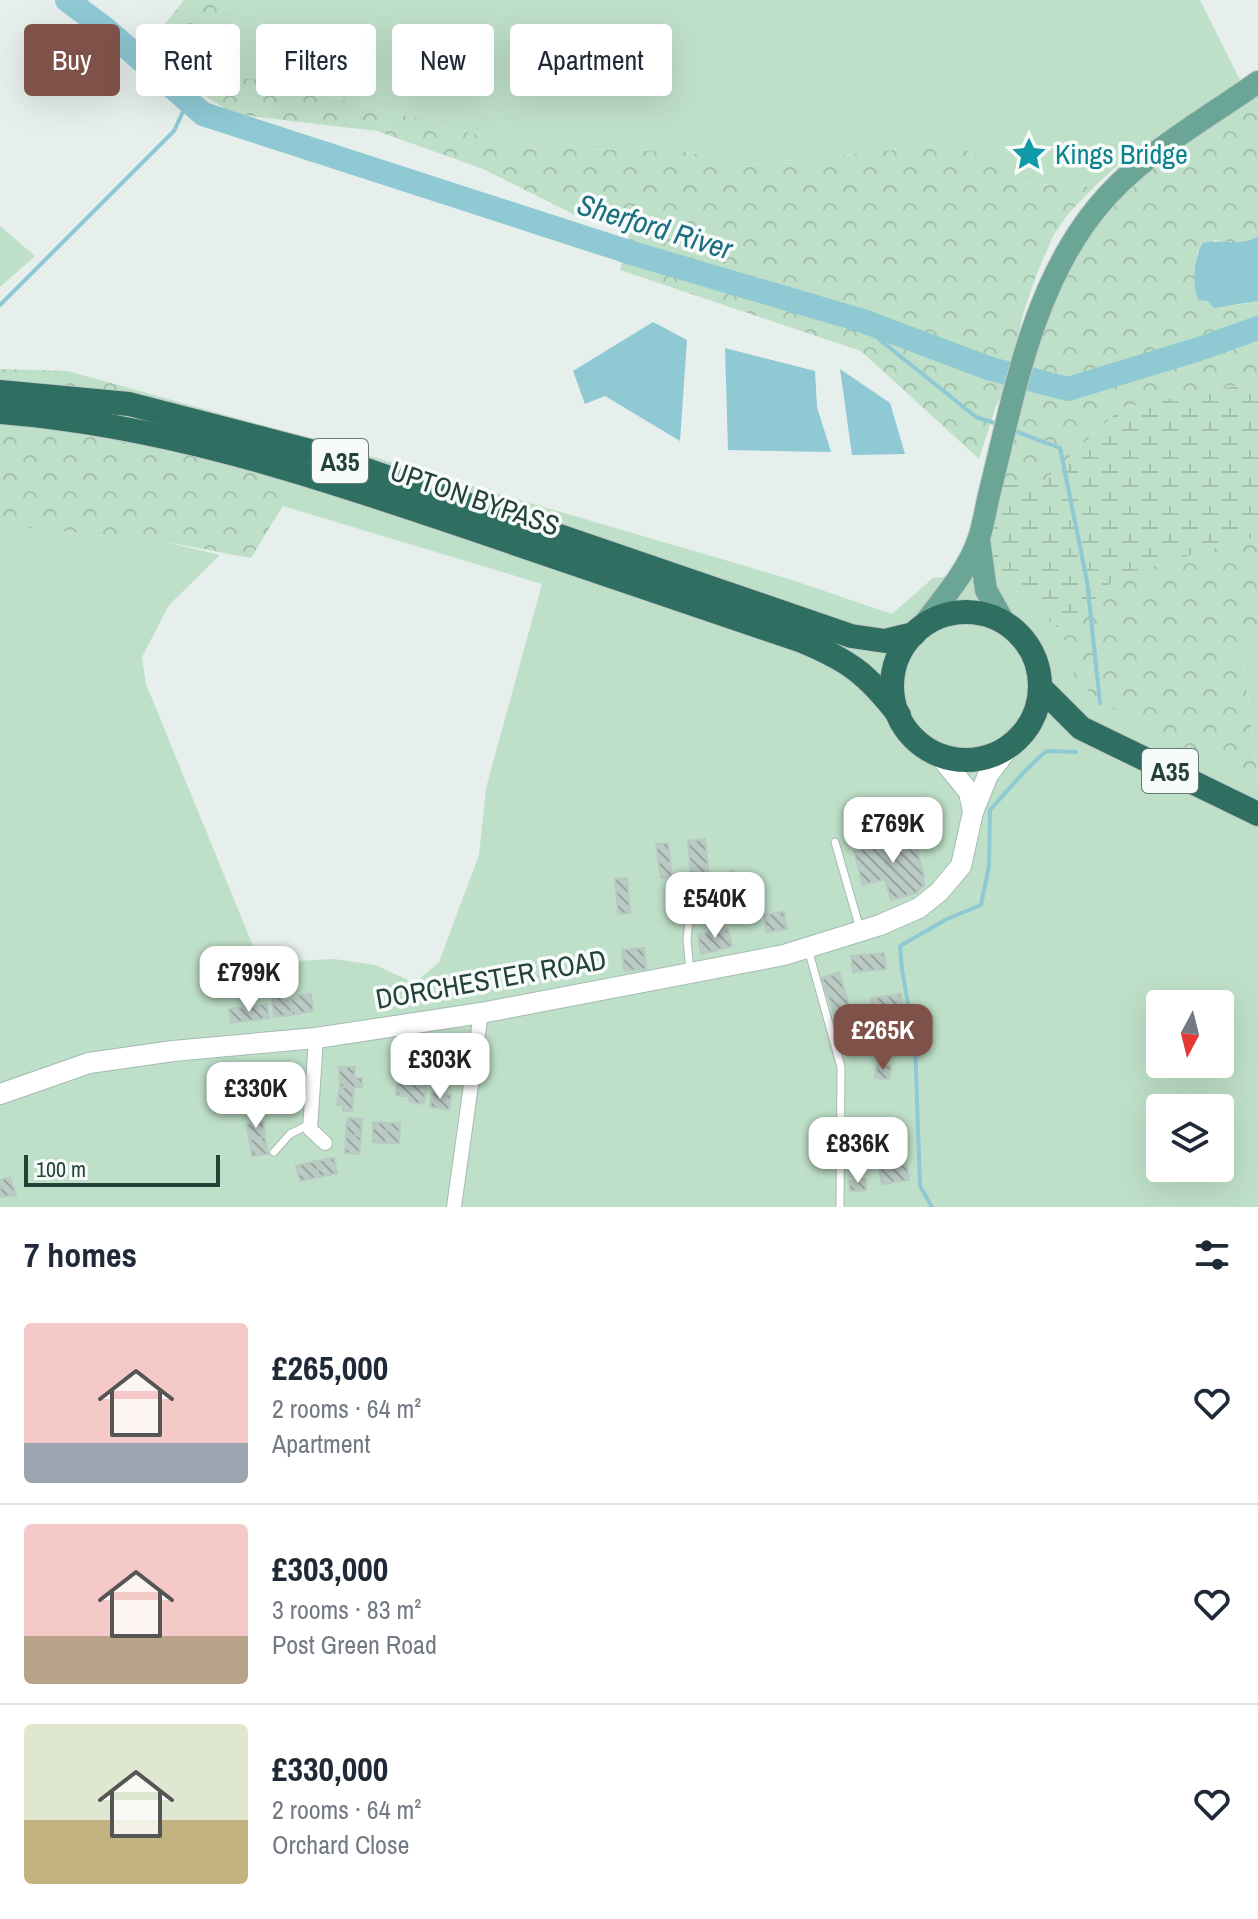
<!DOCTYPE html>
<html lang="en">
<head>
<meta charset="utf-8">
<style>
  body { margin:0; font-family:"Archivo Narrow",sans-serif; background:#f6f6f7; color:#1f2937; height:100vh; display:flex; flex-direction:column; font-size:30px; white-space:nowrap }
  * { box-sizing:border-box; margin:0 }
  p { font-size:26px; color:#747a83 }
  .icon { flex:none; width:44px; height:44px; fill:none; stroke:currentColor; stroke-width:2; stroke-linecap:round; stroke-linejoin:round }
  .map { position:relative; height:1207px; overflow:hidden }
  .drawer { display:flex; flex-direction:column; background:#fff; flex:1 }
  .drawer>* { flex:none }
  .hud { position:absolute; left:24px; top:24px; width:800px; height:72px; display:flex; gap:16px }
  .needle { width:52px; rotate:187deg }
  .tools { position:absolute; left:1146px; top:990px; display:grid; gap:16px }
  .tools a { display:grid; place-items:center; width:88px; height:88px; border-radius:8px; background:#fff; box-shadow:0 8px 32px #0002; font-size:40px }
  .scale { position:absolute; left:24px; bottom:20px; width:196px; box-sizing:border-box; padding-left:8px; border:4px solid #24423a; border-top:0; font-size:22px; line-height:28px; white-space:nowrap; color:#24423a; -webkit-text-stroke:6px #f7fbf9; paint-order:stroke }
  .price { position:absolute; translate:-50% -68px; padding:0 18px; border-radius:16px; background:#fff; color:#222; font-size:26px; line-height:52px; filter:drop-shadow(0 2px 4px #0008) }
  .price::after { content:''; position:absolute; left:50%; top:48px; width:24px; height:18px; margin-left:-12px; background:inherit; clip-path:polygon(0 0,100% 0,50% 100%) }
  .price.active { background:#7f5249; color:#fff }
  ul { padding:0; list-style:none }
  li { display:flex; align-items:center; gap:24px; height:200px; padding:0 24px }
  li+li { border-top:2px solid #e0e1e3 }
  li span { display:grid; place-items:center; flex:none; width:224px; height:160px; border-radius:8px; color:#555 }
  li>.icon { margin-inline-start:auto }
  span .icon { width:96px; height:96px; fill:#fffc; stroke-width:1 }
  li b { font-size:34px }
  h2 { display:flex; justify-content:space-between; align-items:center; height:96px; padding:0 24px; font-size:34px }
  .chip { padding:0 28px; border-radius:8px; background:#fff; box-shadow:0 8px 32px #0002; font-size:28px; line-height:72px }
  .chip.active { background:#7f5249; color:#fff }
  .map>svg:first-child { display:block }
</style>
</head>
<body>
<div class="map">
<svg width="1258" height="1207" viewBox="0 0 1258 1207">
  <defs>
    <pattern id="forest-crowns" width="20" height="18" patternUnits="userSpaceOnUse" patternTransform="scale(2)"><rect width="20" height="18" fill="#bfe0c8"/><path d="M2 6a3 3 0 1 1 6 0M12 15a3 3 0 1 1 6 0" fill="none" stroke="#a4c1ad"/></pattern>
    <pattern id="wetland-marsh" width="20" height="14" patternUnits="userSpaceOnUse" patternTransform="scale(2)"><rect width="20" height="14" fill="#bfe0c8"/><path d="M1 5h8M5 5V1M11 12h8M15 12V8" fill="none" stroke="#a4c1ad"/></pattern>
    <pattern id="building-back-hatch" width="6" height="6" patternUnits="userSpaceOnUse" patternTransform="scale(2)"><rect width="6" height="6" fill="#bbcac4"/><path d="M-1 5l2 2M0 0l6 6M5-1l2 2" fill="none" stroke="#98a6a0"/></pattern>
  </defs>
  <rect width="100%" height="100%" fill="#e6efeb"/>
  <g fill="#bfe0c8" fill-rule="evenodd">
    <polygon points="255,0 1200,0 1240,80 1119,164 1094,187 1019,183 1002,168 953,144 751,164 679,151 515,148 470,133 263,79 215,77 194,42 221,10"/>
    <polygon points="0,226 35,256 0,287"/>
    <path d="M322,442L786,578L892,614L933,578L995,572L1062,632L1076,682L1127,719L1258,783V1207H0V525L166,542L220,555L169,605L142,657L146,684L260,963L334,959L375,965L415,983L439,962L479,855L486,788L542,584L283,506ZM1160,1004H1220V1064H1160ZM1160,1108H1220V1168H1160Z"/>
    <polygon points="1258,637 1258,782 1242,646"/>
  </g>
  <g fill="url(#forest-crowns)">
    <polygon points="184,0 255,0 221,10 195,42 215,77 263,79 470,133 515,148 679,151 751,164 953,144 1003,168 1019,183 1094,187 1069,213 1053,236 1036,276 1023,314 1007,385 996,406 979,459 861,351 620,270 631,227 575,215 483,169 377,131 234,114 175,77 149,44"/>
    <path d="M1258,92V236L1241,244L1215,240L1197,252C1197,260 1192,271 1195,278C1206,315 1228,306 1258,301V382L1121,408L1039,486L1000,484L1040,329L1079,247L1142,171Z"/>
    <polygon points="0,369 68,371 322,442 251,558 166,542 0,525"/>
    <polygon points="1258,536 1258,637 1242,646 1258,783 1127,719 1076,682 1062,632 1118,576"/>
  </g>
  <polygon fill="url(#wetland-marsh)" points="1258,382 1258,536 1118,576 1062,632 995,572 986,557 1000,484 1039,486 1121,408"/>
  <g fill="#8ec9d4">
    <path d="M1258,236V301L1214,308L1208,301L1198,300C1192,282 1193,259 1203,243C1223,238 1239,248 1258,236Z"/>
    <polygon points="653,322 687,340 680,441 605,396 585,404 573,371"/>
    <polygon points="725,348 815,371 817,407 831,452 728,450"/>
    <polygon points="840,369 890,403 905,454 852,455"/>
  </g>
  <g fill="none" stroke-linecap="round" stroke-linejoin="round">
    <g stroke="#8ec9d4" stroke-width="4">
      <polyline points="0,305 174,131 188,101"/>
      <polyline points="863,321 880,340 976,417 1000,425"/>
      <polyline points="1012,430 1060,448 1087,581 1100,703"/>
      <polyline points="932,1207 920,1186 915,1043 902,970 900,946 947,919 981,905 989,866 990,810 1025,771 1046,751 1076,752"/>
    </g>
    <polyline stroke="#8ec9d4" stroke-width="24" points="67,0 107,30 203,114 635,254 863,321 991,369 1068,389 1199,349 1258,328"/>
  </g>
  <g fill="url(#building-back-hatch)" stroke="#b8c9c2" stroke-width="2">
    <polygon points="912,831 924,876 924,885 916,893 891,900 885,879 863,885 854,851 876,845 875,842"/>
    <polygon points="705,839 709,877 691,878 688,841"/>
    <polygon points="668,843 672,877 661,878 656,844"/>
    <polygon points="733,870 750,897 741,902 724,875"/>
    <polygon points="627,878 630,913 618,914 615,879"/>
    <polygon points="784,912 787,929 766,932 764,915"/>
    <polygon points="723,925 724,930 728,929 732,946 701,954 698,935 716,931 715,926"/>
    <polygon points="644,948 646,969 624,971 622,950"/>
    <polygon points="884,953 886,969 853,972 851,956"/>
    <polygon points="839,972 851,1012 835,1017 822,978"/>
    <polygon points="311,994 313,1011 292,1015 290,1000 299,999 298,995"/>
    <polygon points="901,994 903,1011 873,1014 871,998"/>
    <polygon points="281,996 282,1001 290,1000 292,1015 274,1017 272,998"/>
    <polygon points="267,1004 269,1018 231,1023 229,1009"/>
    <polygon points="872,1026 899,1029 894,1056 883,1055 884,1044 870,1042"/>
    <polygon points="877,1064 891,1066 889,1079 875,1078"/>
    <polygon points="400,1066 428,1072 424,1104 409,1102 410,1097 396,1095"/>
    <polygon points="339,1067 355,1067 354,1078 362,1078 362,1087 340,1087"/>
    <polygon points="261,1068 276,1069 274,1092 259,1090"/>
    <polygon points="340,1087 354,1087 352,1111 343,1111 343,1105 337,1105"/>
    <polygon points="259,1090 274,1092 274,1097 278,1098 276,1111 250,1108 251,1094 258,1095"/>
    <polygon points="432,1092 451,1095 449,1110 430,1107"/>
    <polygon points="347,1118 362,1119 361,1136 346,1135"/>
    <polygon points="263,1122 265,1137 249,1139 247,1124"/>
    <polygon points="373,1122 387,1123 386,1143 373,1142"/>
    <polygon points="387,1123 400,1123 399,1143 386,1143"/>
    <polygon points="346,1135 361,1136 359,1154 345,1153"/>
    <polygon points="265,1137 268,1154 252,1156 249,1139"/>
    <polygon points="334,1158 337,1173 319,1177 316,1161"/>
    <polygon points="316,1161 319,1177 300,1181 296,1166"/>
    <polygon points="888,1162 889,1166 907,1164 909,1180 882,1184 878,1163"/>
    <polygon points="10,1177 16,1195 0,1197 0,1180"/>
    <polygon points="865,1179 866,1190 850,1191 849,1181"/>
  </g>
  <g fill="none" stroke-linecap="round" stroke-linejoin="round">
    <g stroke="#a8b8b2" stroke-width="9">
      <g id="lane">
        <polyline points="835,842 860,929"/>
        <polyline points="808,949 841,1067 840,1207"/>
        <polyline points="690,973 687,939 690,912 706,883"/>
        <polyline points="274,1152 290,1134 310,1124"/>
      </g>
    </g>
    <g stroke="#a8b8b2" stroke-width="16">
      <g id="street">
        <polyline points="316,1038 310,1129 325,1143"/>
        <polyline points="454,1207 481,1013"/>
      </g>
    </g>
    <g stroke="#a4bbb3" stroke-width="22">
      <g id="secondary">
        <polyline points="938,754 969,792 973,812"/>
        <polyline points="0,1094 89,1063 173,1051 316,1038 481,1013 784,955 880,925 919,908 939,892 961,866 973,812 988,775 1009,747"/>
      </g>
    </g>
    <g stroke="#c2cac8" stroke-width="24">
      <g id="primary">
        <polyline points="979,540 986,590 1004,622"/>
        <path d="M924,624C944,597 968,571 979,538C984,523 986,506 990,491C1014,395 1032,288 1096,209C1138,156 1203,121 1258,82"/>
      </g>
    </g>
    <g stroke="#c2cac8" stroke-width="26">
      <g id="highway">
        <polyline points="0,392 129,404 314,452 851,636 885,641 914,634"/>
        <path d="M0,412C162,425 305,472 458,524C572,563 687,602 802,641C850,661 867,674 899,715"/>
        <circle cx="966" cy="686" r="74"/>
        <polyline points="1041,688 1081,728 1258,814"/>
      </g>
    </g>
    <use href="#lane" stroke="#fff" stroke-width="7"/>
    <use href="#street" stroke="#fff" stroke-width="14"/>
    <use href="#secondary" stroke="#fff" stroke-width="20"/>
    <use href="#primary" stroke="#6aa596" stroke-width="22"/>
    <use href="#highway" stroke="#2f6f62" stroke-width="24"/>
  </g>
  <defs>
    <g id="sight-bare" transform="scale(2.76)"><path d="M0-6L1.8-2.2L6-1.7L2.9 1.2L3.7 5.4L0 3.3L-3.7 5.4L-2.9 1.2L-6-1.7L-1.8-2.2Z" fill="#0f9aa8" stroke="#f7fbf9" stroke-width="2.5" paint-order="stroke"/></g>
  </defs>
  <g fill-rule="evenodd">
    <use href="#sight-bare" x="1029" y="154"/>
  </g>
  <g text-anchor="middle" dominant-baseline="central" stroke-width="7" stroke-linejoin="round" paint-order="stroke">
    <g fill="#f7fbf9" stroke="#637a73" stroke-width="2">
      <rect x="312" y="439" width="56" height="44" rx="6"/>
      <rect x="1142" y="749" width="56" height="44" rx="6"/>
    </g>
    <g font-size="26" font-weight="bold" fill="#24423a">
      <text x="340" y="461">A35</text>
      <text x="1170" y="771">A35</text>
    </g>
    <g font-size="28" fill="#0d838f" stroke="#f7fbf9" text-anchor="start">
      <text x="1055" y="154">Kings Bridge</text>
    </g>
    <g font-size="28" fill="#24423a" stroke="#f7fbf9">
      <text transform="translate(475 498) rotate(19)">UPTON BYPASS</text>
      <text transform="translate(491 979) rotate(-10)">DORCHESTER ROAD</text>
    </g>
    <g font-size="30" font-style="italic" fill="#1c6f80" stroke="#f7fbf9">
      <text transform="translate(655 226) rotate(17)">Sherford River</text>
    </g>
  </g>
</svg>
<div class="tools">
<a><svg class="needle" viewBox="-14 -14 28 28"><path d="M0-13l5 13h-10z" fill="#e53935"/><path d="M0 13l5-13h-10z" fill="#747a83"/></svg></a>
<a><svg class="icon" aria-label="layers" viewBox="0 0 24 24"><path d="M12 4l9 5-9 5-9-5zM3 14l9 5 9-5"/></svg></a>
</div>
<div class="scale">100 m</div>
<b class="price" style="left:893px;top:865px">£769K</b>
<b class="price" style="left:715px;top:940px">£540K</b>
<b class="price" style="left:249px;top:1014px">£799K</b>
<b class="price active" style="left:883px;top:1072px">£265K</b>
<b class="price" style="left:440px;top:1101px">£303K</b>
<b class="price" style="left:256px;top:1130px">£330K</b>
<b class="price" style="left:858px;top:1185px">£836K</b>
<div class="hud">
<a class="chip active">Buy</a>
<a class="chip">Rent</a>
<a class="chip">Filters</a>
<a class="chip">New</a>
<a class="chip">Apartment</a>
</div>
</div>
<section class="drawer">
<h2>7 homes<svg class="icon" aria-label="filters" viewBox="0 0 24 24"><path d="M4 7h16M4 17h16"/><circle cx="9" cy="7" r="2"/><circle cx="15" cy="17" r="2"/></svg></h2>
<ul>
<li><span style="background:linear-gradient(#f6c9c9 75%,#9aa5b1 0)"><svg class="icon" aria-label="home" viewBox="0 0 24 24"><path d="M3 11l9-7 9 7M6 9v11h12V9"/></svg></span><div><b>£265,000</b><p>2 rooms · 64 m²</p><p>Apartment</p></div><svg class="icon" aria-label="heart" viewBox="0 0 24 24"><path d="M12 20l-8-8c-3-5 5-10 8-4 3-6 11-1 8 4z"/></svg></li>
<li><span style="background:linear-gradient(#f6c9c9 70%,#b9a48a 0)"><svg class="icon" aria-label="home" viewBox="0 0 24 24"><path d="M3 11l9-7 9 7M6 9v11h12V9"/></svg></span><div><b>£303,000</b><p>3 rooms · 83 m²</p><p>Post Green Road</p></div><svg class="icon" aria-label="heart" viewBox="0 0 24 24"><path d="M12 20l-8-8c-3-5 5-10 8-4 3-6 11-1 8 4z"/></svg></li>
<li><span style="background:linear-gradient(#dfe7d0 60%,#c2b280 0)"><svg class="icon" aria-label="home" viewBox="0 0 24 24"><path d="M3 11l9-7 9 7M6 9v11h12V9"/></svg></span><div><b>£330,000</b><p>2 rooms · 64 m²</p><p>Orchard Close</p></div><svg class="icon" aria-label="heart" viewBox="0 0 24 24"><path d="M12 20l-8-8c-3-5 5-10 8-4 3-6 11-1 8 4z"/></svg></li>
</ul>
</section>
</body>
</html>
